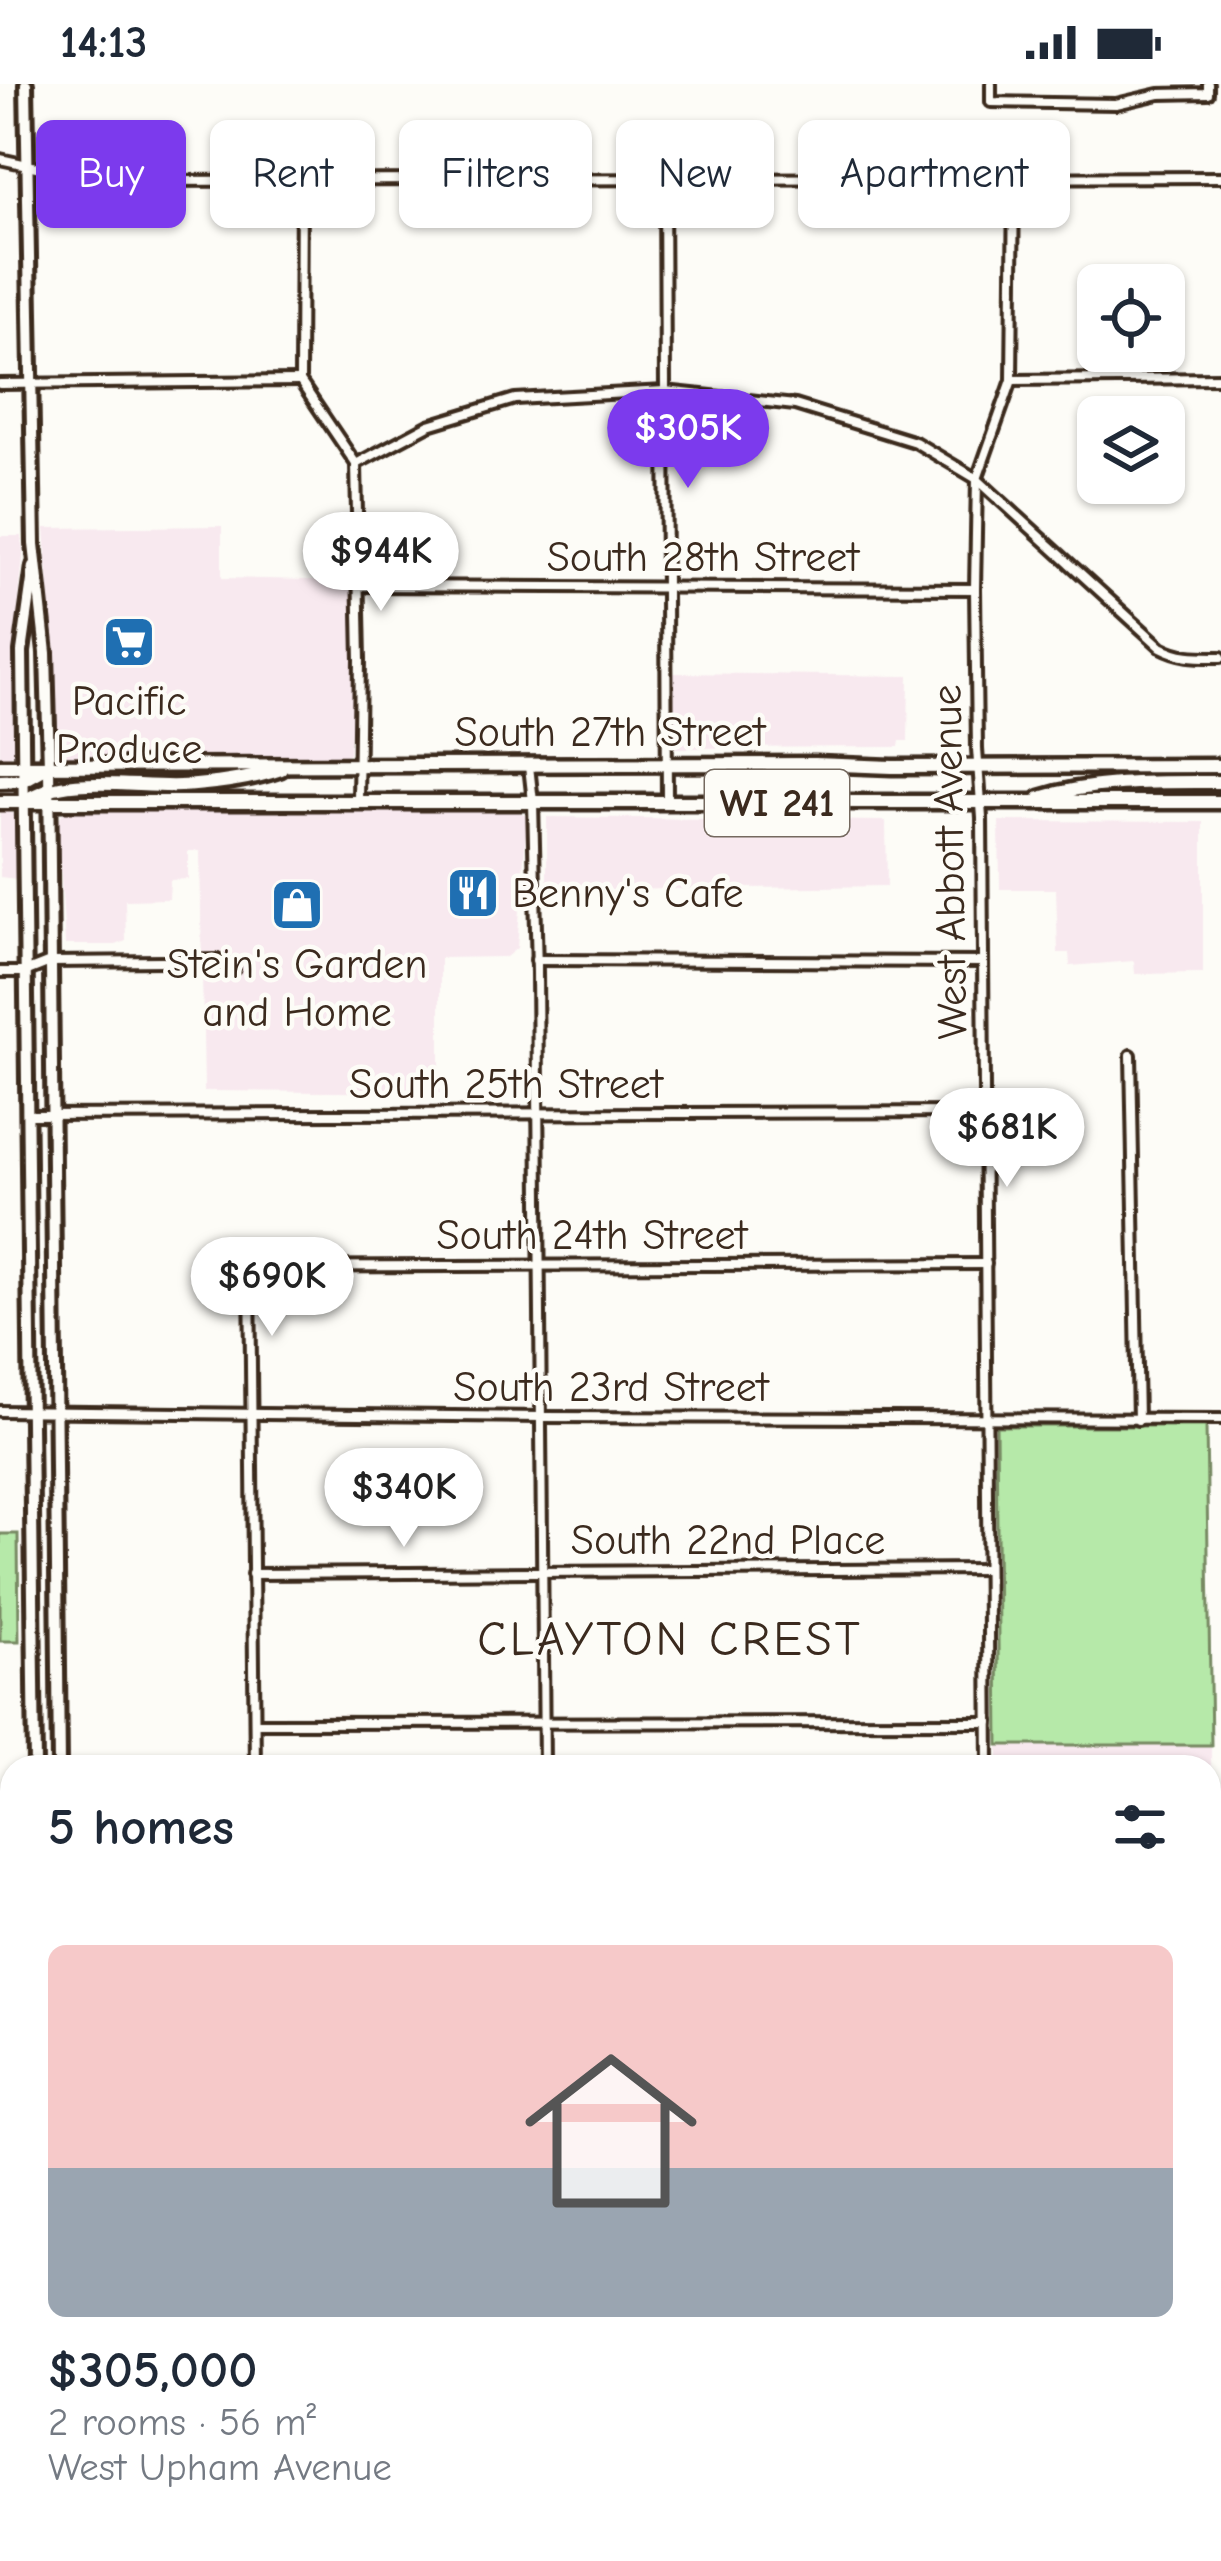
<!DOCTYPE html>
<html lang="en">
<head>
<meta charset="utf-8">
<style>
  body { margin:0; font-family:"Comic Neue",sans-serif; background:#f6f6f7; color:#1f2937; height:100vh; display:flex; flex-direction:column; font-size:45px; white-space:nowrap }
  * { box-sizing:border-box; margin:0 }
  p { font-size:39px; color:#747a83 }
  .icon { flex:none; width:66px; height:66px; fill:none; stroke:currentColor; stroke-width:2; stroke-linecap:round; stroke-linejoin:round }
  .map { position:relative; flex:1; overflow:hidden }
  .side { position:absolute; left:0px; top:1671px; width:1221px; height:807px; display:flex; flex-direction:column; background:#fff; border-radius:36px 36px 0 0; box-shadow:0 3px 9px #0004 }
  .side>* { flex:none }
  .top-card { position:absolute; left:36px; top:36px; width:1149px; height:108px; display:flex; gap:24px }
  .fabs { position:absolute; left:1077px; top:180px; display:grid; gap:24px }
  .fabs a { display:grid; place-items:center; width:108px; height:108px; border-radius:18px; background:#fff; box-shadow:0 3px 9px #0004; font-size:60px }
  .price { position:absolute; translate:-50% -102px; padding:0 27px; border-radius:42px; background:#fff; color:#222; font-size:39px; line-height:78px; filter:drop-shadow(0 3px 6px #0008) }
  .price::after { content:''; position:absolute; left:50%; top:72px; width:36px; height:27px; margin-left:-18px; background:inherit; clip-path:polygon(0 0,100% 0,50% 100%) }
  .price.selected { background:#7c3aed; color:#fff }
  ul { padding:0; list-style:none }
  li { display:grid; align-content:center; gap:24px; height:636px; padding:0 48px }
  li+li { border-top:3px solid #e0e1e3 }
  li span { display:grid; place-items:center; height:372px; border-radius:18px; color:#555 }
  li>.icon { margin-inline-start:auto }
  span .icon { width:216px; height:216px; fill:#fffc; stroke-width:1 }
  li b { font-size:51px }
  h2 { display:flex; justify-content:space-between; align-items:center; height:144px; padding:0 48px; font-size:51px }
  .pill { padding:0 42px; border-radius:18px; background:#fff; box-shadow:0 3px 9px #0004; font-size:42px; line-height:108px }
  .pill.selected { background:#7c3aed; color:#fff }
  .status { display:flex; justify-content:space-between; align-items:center; height:84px; padding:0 60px; background:#fff; direction:ltr }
  .status svg { height:33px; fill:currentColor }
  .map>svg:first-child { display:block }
</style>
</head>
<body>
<div class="status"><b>14:13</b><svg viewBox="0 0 49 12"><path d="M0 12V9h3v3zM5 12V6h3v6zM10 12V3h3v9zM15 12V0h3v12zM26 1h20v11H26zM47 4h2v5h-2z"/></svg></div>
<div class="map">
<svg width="1221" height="2477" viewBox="0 0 1221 2477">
  <rect width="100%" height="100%" fill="#fdfcf7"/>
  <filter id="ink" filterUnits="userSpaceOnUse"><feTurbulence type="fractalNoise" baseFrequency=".00833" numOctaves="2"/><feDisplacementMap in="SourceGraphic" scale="24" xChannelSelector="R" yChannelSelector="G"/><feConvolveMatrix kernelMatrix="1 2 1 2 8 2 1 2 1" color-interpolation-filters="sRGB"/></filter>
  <g filter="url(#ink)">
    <g fill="#f8e9ef">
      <polygon points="222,442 222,494 353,497 354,612 349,669 339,674 60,672 54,659 52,555 45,444"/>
      <polygon points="0,452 22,452 23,472 15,557 17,662 13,670 6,673 0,673"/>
      <polygon points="673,589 909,592 908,657 900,657 899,663 675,664"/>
      <polygon points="0,727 13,729 17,737 17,795 0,793"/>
      <polygon points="69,727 517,727 525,731 527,736 517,864 506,873 440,874 440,1009 204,1007 200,767 188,767 188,795 170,796 169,815 125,816 126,857 116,861 65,861 58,738 62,730"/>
      <polygon points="547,733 886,737 887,802 547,807"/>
      <polygon points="999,737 1203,738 1203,889 1135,890 1134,877 1070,882 1069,869 1058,869 1056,805 1000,805"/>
      <polygon points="999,1661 1211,1661 1212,1780 1209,1780 1209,1683 999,1683"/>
    </g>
    <g fill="#b6e9a9" stroke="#788a64" stroke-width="3">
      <polygon points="996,1342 1206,1342 1211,1661 999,1661"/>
      <polygon points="0,1450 18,1450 19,1557 0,1557"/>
    </g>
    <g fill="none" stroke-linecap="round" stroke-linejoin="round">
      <g stroke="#3b2a1e" stroke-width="16">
        <g id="minor">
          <polyline points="991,0 991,18 1116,20 1159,10 1208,9 1208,0"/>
          <polyline points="0,75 91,95 159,97 1221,93"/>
          <polyline points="301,95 300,297 356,380 360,576 358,717"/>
          <polyline points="664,97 667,717"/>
          <polyline points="1013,296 1221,294"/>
          <polyline points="0,300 300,297"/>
          <path d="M356,380L429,341L515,315L665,307L795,321L915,358L977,395L1161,563C1182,574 1198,573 1221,573"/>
          <polyline points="359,502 975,505"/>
          <polyline points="529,682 533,718 537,889 544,1683"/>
          <polyline points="536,876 983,878"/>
          <polyline points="0,888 25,888 50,878 164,877 218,876 234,885"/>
          <polyline points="1131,971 1138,1336"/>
          <polyline points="27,1031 985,1028"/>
          <polyline points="250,1182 255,1683"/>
          <polyline points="198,1183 986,1180"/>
          <polyline points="0,1327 542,1333 1221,1335"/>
          <polyline points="252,1490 987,1485"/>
          <polyline points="255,1639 989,1638"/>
          <polyline points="989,1683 982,734 977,665 975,505 977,395 1012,296 1014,94"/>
          <polyline points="1209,1790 1221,1789"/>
          <polyline points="1209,2107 1221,2107"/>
          <polyline points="1209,2334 1221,2334"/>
        </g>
      </g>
      <g stroke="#3b2a1e" stroke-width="20">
        <g id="tertiary">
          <polyline points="26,0 34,460 46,569 49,682 59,1683"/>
          <polyline points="34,482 22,568 35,1683"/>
          <polyline points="1209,1939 1221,1939"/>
          <polyline points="0,1943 12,1943"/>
          <polyline points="1209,1956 1221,1956"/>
          <polyline points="0,1960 12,1960"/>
        </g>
      </g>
      <g stroke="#3b2a1e" stroke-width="21">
        <g id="primary">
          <polyline points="0,682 815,680 892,683 1221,682"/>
          <polyline points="0,697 24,696 49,682"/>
          <path d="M1040,714C1098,696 1161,698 1221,698"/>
          <path d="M25,717C62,689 136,704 180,702C215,700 249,696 281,685"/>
          <polyline points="0,718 1221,718"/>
        </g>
      </g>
      <g stroke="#3b2a1e" stroke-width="24">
        <g id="motorway">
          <polyline points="0,2427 12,2427"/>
          <polyline points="1209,2431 1221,2431"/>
          <polyline points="1209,2465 1221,2465"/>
          <polyline points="0,2467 382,2466"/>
        </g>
      </g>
      <use href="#minor" stroke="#fdfcf7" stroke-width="8"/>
      <use href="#tertiary" stroke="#fdfcf7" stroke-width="10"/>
      <use href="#primary" stroke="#fdfcf7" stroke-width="12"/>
      <use href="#motorway" stroke="#fdfcf7" stroke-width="15"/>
      <g stroke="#3b2a1e" stroke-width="20" stroke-linecap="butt">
        <g id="tertiary-bridge">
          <polyline points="42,2466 42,2477"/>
          <polyline points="68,2466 68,2477"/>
        </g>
      </g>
      <use href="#tertiary-bridge" stroke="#fdfcf7" stroke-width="10"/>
    </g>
  </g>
  <defs>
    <g id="supermarket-square" transform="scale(2.7)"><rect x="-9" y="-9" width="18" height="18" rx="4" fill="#1f6fb2" stroke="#fdfcf7"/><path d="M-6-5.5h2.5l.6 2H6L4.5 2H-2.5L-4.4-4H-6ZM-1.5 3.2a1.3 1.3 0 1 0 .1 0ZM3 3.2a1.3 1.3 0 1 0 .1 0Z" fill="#fff"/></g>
    <g id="restaurant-square" transform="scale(2.7)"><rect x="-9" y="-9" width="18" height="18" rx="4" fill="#1f6fb2" stroke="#fdfcf7"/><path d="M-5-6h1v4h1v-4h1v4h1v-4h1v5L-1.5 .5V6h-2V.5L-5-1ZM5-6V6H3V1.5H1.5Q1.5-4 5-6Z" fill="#fff"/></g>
    <g id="shop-square" transform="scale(2.7)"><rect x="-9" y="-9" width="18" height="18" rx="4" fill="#1f6fb2" stroke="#fdfcf7"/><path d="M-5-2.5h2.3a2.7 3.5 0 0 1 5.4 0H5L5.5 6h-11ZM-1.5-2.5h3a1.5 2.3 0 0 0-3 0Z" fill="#fff"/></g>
  </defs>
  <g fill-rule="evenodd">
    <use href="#supermarket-square" x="129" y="558"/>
    <use href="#restaurant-square" x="473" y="809"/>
    <use href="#shop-square" x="297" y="821"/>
  </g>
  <g text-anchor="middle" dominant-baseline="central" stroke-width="9" stroke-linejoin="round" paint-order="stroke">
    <rect fill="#fdfcf7" stroke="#75695f" stroke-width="3" x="705" y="686" width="144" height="66" rx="9"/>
    <g font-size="39" font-weight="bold" fill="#3b2a1e">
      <text x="777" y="719">WI 241</text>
    </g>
    <g font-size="42" fill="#3b2a1e" stroke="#fdfcf7">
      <text x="703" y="473">South 28th Street</text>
      <text x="610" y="648">South 27th Street</text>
      <text transform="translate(950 778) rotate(-91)">West Abbott Avenue</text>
      <text x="506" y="1000">South 25th Street</text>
      <text x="592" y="1151">South 24th Street</text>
      <text x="611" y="1303">South 23rd Street</text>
      <text x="728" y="1456">South 22nd Place</text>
    </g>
    <g font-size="42" fill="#3b2a1e" stroke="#fdfcf7">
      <text x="129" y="617">Pacific<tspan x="129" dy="48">Produce</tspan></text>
      <text x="512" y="809" text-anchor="start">Benny's Cafe</text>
      <text x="297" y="880">Stein's Garden<tspan x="297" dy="48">and Home</tspan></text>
    </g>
    <g font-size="48" letter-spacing="3" fill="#3b2a1e" stroke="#fdfcf7">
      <text x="670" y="1555">CLAYTON CREST</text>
    </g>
  </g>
</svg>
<div class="fabs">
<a><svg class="icon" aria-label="locate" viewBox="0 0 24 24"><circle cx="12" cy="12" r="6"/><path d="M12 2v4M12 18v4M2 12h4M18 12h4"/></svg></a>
<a><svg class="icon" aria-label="layers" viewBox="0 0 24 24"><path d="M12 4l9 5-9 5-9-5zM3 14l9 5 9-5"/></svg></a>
</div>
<b class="price selected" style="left:688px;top:407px">$305K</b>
<b class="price" style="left:381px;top:530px">$944K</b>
<b class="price" style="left:1007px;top:1106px">$681K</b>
<b class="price" style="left:272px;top:1255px">$690K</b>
<b class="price" style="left:404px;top:1466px">$340K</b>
<div class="top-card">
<a class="pill selected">Buy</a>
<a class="pill">Rent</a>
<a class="pill">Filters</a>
<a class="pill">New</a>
<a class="pill">Apartment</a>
</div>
<section class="side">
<h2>5 homes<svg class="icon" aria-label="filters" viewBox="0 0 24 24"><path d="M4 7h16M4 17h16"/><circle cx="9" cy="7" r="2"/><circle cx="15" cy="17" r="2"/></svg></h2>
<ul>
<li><span style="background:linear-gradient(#f6c9c9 60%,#9aa5b1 0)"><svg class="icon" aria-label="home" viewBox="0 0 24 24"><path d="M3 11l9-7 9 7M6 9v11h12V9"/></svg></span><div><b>$305,000</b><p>2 rooms · 56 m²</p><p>West Upham Avenue</p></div></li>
</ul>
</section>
</div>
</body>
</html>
